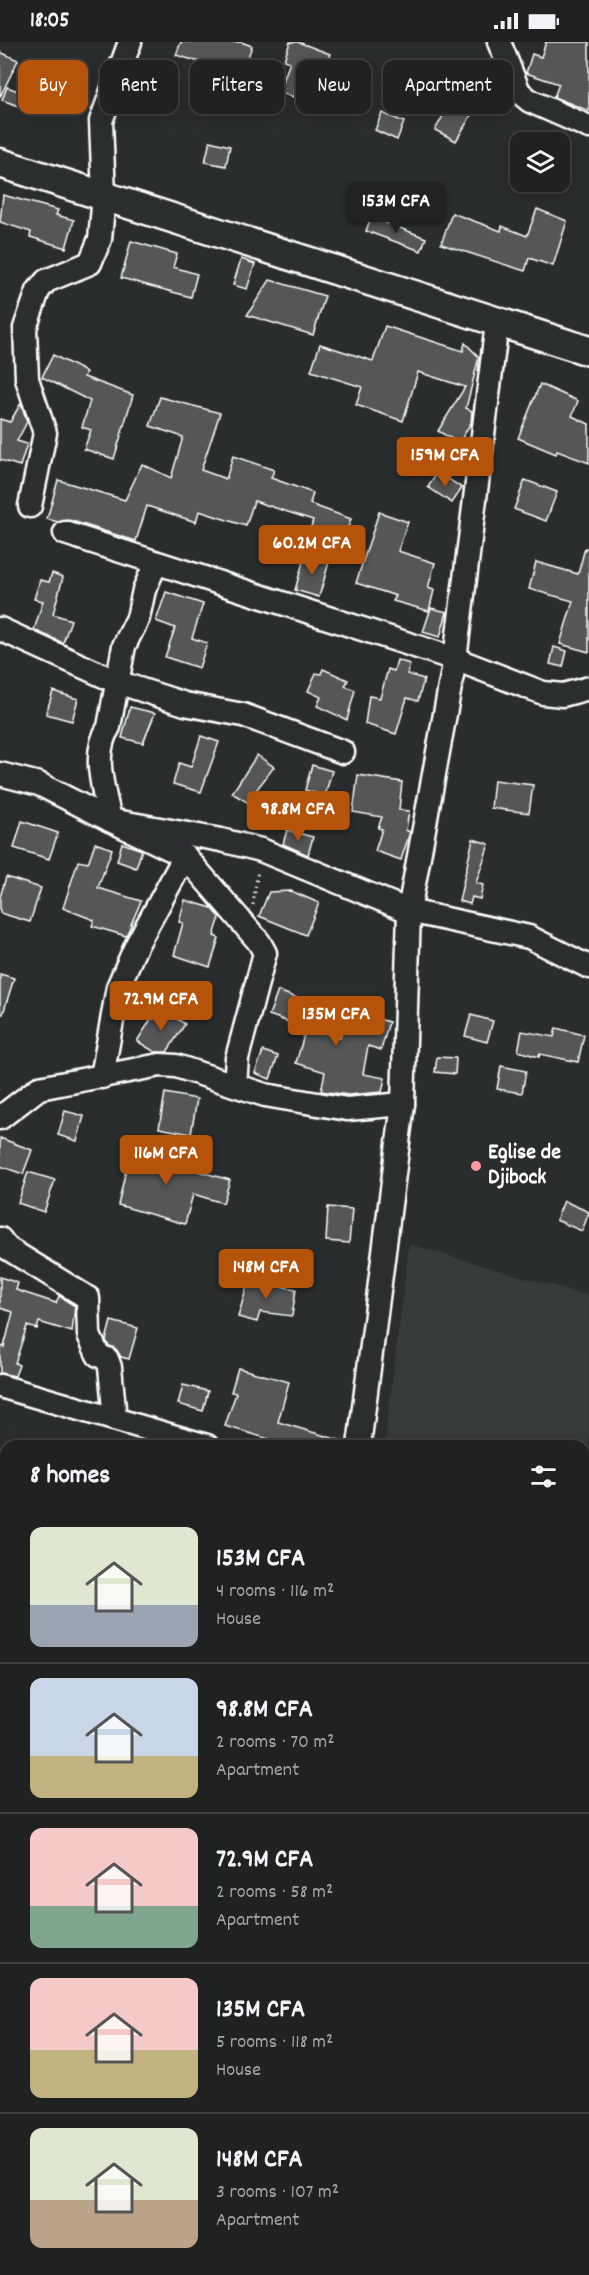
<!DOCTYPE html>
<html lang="en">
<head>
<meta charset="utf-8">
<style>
  body { margin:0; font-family:Dekko,sans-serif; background:#2d2f2f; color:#f1f3f6; height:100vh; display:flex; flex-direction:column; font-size:22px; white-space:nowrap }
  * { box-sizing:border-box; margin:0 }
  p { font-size:20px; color:#a2a4a5 }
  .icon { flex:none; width:33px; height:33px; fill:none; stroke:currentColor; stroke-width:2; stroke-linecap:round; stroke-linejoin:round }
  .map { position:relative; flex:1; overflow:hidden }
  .panel { position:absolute; left:0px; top:1398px; width:590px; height:836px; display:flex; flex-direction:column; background:#202222; border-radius:18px 18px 0 0; box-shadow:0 3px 15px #0003,0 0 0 2px #3d3f40 }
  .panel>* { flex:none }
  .top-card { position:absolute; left:18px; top:18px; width:554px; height:54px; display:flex; gap:12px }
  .buttons { position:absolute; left:510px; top:90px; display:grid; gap:12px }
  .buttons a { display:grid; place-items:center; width:60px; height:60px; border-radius:12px; background:#202222; box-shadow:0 3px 15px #0003,0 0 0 2px #3d3f40; font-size:30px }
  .price { position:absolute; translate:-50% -51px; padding:0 14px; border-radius:6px; background:#b45309; color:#fff; font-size:20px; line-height:39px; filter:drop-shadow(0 2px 3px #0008) }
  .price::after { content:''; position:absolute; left:50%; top:36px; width:18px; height:14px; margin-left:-9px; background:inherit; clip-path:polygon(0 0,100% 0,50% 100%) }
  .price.on { background:#222; color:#fff }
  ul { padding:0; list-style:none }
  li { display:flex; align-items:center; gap:18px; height:150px; padding:0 30px }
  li+li { border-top:2px solid #3d3f40 }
  li span { display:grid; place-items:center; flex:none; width:168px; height:120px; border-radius:12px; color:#555 }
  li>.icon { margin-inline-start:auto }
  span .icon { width:72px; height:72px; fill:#fffc; stroke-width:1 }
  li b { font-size:26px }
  h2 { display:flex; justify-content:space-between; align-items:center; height:72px; padding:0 30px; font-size:26px }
  .tag { padding:0 21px; border-radius:12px; background:#202222; box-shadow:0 3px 15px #0003,0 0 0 2px #3d3f40; font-size:21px; line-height:54px }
  .tag.on { background:#b45309; color:#fff }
  .status { display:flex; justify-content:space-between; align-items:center; height:42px; padding:0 30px; background:#202222; direction:ltr }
  .status svg { height:16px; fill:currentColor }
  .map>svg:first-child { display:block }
</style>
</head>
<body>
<div class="status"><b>18:05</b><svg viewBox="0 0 49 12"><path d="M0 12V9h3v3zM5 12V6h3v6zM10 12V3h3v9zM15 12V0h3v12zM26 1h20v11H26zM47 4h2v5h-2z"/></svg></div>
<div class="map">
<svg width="589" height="2233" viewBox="0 0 589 2233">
  <rect width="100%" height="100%" fill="#2a2d2e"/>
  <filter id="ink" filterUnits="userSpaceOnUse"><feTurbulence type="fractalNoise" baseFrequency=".0167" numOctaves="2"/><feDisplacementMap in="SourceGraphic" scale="12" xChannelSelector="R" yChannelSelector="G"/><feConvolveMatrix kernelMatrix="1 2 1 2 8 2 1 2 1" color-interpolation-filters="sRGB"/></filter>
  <g filter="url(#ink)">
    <polygon fill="#373a3b" points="409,1202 589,1254 589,1788 584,1787 584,1404 384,1404"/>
    <g fill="#555758" stroke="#fff" stroke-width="1.5">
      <polygon points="181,0 241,0 252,4 239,40 251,45 242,69 216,59 227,28 176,13"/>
      <polygon points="290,0 298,0 330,12 320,40 301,32 293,55 279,50 290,20 284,18"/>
      <polygon points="546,0 589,0 589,69 554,55 559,42 526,31 532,12 541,15"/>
      <polygon points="0,10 18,18 0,55"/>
      <polygon points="330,39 356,51 348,67 322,55"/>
      <polygon points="7,45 29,53 24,66 2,58"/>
      <polygon points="451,60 472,72 456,99 435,88"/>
      <polygon points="382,71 404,80 397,98 375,88"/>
      <polygon points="210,99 230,104 226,124 205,120"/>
      <polygon points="3,153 58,168 56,173 74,178 66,206 30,195 31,190 0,180"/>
      <polygon points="537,167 567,179 553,224 529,216 525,229 441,202 452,171 501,189 502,184 527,194"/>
      <polygon points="371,175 426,196 421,209 366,189"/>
      <polygon points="131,199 177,212 173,225 197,232 191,255 121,236"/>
      <polygon points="241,217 255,222 247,247 233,243"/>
      <polygon points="270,238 325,254 313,293 247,273"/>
      <polygon points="385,284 463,309 465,301 479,315 466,366 472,369 471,381 459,401 438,389 465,345 418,330 403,379 356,363 362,345 311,329 320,302 373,319"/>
      <polygon points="53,313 86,330 84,335 133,353 114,417 84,407 91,388 82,385 90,359 42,335"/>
      <polygon points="540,342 578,359 572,374 589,382 589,421 557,409 556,412 518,396"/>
      <polygon points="160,355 220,371 201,428 226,437 233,414 274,428 271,436 313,451 310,462 351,477 344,497 311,485 313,478 254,459 246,484 199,469 196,480 147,464 136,499 69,478 58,480 47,477 58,438 125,458 142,422 171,436 183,395 150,384"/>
      <polygon points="21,361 27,380 17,399 27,402 20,424 0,418 0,377 10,380"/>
      <polygon points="438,430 462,446 452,461 428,445"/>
      <polygon points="525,438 557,450 546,479 514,467"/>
      <polygon points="379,470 408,480 398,509 435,521 428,546 434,548 429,569 393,559 396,554 356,541"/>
      <polygon points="585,506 589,507 589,610 560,602 573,559 529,547 536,520 578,532"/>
      <polygon points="305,513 329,520 319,555 295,548"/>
      <polygon points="52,531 63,535 53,572 71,578 63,601 34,588 43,559 34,557 40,538 49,540"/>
      <polygon points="166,550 203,562 192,596 207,601 199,626 165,615 175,586 156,579"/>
      <polygon points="431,566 447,570 440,595 423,590"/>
      <polygon points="554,605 567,609 563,625 550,622"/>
      <polygon points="397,618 410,622 407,632 424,637 418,659 407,656 396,692 365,682 369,654 380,656 388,627 394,629"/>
      <polygon points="323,627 348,638 345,644 355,648 347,678 317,664 321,655 308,649 316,631 321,632"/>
      <polygon points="53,649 78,657 72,679 46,672"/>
      <polygon points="130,665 155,671 143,701 122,696"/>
      <polygon points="201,694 219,700 201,750 173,742 179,721 191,725"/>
      <polygon points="257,713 274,725 247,760 232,751"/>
      <polygon points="312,723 332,729 325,754 305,748"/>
      <polygon points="358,733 402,740 399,768 409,769 406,788 410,790 401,818 375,809 382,787 378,786 382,775 353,770"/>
      <polygon points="494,738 533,743 529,771 491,766"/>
      <polygon points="22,779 58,791 49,817 14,806"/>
      <polygon points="287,788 313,795 308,813 283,802"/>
      <polygon points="473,797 489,802 476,841 483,843 480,857 472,855 470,862 459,859"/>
      <polygon points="95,801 112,807 98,846 141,859 126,894 92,884 94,878 63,866 78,819 88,821"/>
      <polygon points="122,801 142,808 136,826 117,819"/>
      <polygon points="6,835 41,846 30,880 0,871 0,855"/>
      <polygon points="291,849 319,861 306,893 259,874 269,850"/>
      <polygon points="185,858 212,866 220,875 214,894 219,896 210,925 174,913 183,881 179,880"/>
      <polygon points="0,932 14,936 3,972 0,972"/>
      <polygon points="278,949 316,963 308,985 340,996 348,968 389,980 381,1008 368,1004 363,1032 385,1036 382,1050 348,1053 321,1049 325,1030 296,1021 306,986 269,973"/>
      <polygon points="159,965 185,982 167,1010 155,1010 137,999"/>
      <polygon points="471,973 493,979 487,1000 465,994"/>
      <polygon points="556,986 584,993 578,1020 540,1012 539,1015 518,1009 522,989 554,995"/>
      <polygon points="263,1009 278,1014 270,1037 255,1031"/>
      <polygon points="437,1015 456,1016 455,1032 435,1030"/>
      <polygon points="501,1024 526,1029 522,1051 497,1047"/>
      <polygon points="165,1051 197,1057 191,1092 159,1086"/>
      <polygon points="65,1069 84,1074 77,1099 58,1093"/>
      <polygon points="0,1096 32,1108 23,1132 0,1124"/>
      <polygon points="132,1101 160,1108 158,1118 230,1138 223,1161 193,1152 185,1182 118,1163"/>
      <polygon points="28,1130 55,1138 44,1170 18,1161"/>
      <polygon points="564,1159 589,1170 582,1189 556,1178"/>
      <polygon points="328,1165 352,1167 349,1201 326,1199"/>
      <polygon points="250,1233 269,1239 268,1242 296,1247 292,1274 260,1270 257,1280 238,1275"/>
      <polygon points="0,1235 18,1241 16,1248 56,1261 59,1254 75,1264 72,1290 39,1280 37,1287 27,1284 15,1321 19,1323 15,1334 0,1331 0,1304 4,1305 13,1270 0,1266"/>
      <polygon points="111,1279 138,1286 129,1317 121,1315 116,1307 108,1303 106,1298"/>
      <polygon points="238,1326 289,1340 278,1380 346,1400 346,1404 270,1404 272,1398 225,1384 236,1351 231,1350"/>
      <polygon points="183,1343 208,1349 203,1369 178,1362"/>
    </g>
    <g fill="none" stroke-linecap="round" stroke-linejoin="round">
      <g stroke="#fff" stroke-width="27">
        <g id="minor">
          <polyline points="499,0 519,50 530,59 589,85"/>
          <polyline points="30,464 45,391 27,337 25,286 38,249 46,239 90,221 100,197 104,154 101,79 130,0"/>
          <polyline points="65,491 455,617 543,651 563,653 589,646"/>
          <path d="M156,521L144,548L138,576L124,604L109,685C91,712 104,748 110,778L185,814L259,900L265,911L237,1016L235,1043"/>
          <polyline points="0,587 117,640 185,662 243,673 343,710"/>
          <polyline points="0,732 39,742 110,778 221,798 261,808 409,869 529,895 589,925"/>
          <polyline points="102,1035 118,945 136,904 185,814"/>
          <polyline points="0,1076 39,1046 160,1023 176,1024 265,1053 347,1067 403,1062"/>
          <polyline points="0,1197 7,1206 88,1256 89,1293 98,1313 107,1317 110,1325 115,1377"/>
          <polyline points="0,1344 207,1404"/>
          <polyline points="359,1404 403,1062 409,869 455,617 497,281"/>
          <polyline points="0,1645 6,1645"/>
        </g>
      </g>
      <g stroke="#fff" stroke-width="33">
        <polyline id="major" points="0,121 589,309"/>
      </g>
      <polyline stroke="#fff" stroke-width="3" stroke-dasharray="1.5 4.5" stroke-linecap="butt" points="253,863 258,828"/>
      <use href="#minor" stroke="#2a2d2e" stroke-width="22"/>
      <use href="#major" stroke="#2a2d2e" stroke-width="28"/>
    </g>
  </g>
  <circle fill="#ff9aa2" stroke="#2a2d2e" stroke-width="2" cx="476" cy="1124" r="6"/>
  <g text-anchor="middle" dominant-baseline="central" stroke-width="6" stroke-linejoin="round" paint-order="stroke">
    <g font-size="22" font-weight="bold" fill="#fff" stroke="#2a2d2e" text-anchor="start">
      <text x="488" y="1111">Eglise de<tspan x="488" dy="25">Djibock</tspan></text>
    </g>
  </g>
</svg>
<div class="buttons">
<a><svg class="icon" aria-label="layers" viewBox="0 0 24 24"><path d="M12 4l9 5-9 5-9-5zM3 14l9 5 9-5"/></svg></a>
</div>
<b class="price on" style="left:396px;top:192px">153M CFA</b>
<b class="price" style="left:445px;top:446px">159M CFA</b>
<b class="price" style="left:312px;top:534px">60.2M CFA</b>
<b class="price" style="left:298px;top:800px">98.8M CFA</b>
<b class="price" style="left:161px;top:990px">72.9M CFA</b>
<b class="price" style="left:336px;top:1005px">135M CFA</b>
<b class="price" style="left:166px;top:1144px">116M CFA</b>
<b class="price" style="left:266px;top:1258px">148M CFA</b>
<div class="top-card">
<a class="tag on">Buy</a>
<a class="tag">Rent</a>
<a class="tag">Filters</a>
<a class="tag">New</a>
<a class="tag">Apartment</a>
</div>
<section class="panel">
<h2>8 homes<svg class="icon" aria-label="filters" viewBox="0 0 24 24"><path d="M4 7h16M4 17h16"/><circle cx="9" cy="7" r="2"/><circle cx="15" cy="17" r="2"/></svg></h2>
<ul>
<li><span style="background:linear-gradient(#dfe7d0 65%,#9aa5b1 0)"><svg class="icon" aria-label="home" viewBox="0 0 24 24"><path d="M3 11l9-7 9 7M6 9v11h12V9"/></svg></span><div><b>153M CFA</b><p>4 rooms · 116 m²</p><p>House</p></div></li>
<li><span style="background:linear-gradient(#c9d6e8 65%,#c2b280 0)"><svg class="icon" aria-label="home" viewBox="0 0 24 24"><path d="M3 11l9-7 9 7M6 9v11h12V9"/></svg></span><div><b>98.8M CFA</b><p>2 rooms · 70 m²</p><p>Apartment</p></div></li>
<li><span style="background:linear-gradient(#f6c9c9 65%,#7fa58c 0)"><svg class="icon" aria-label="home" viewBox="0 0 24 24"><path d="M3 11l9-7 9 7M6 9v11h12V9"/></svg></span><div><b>72.9M CFA</b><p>2 rooms · 58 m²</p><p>Apartment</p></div></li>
<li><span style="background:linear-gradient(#f6c9c9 60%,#c2b280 0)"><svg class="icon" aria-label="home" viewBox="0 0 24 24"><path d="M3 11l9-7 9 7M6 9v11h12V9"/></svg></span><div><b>135M CFA</b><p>5 rooms · 118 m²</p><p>House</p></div></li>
<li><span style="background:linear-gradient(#dfe7d0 60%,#b9a48a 0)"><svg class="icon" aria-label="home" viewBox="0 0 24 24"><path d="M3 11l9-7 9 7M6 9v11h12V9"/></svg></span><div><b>148M CFA</b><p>3 rooms · 107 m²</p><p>Apartment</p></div></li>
</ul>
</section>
</div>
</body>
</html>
